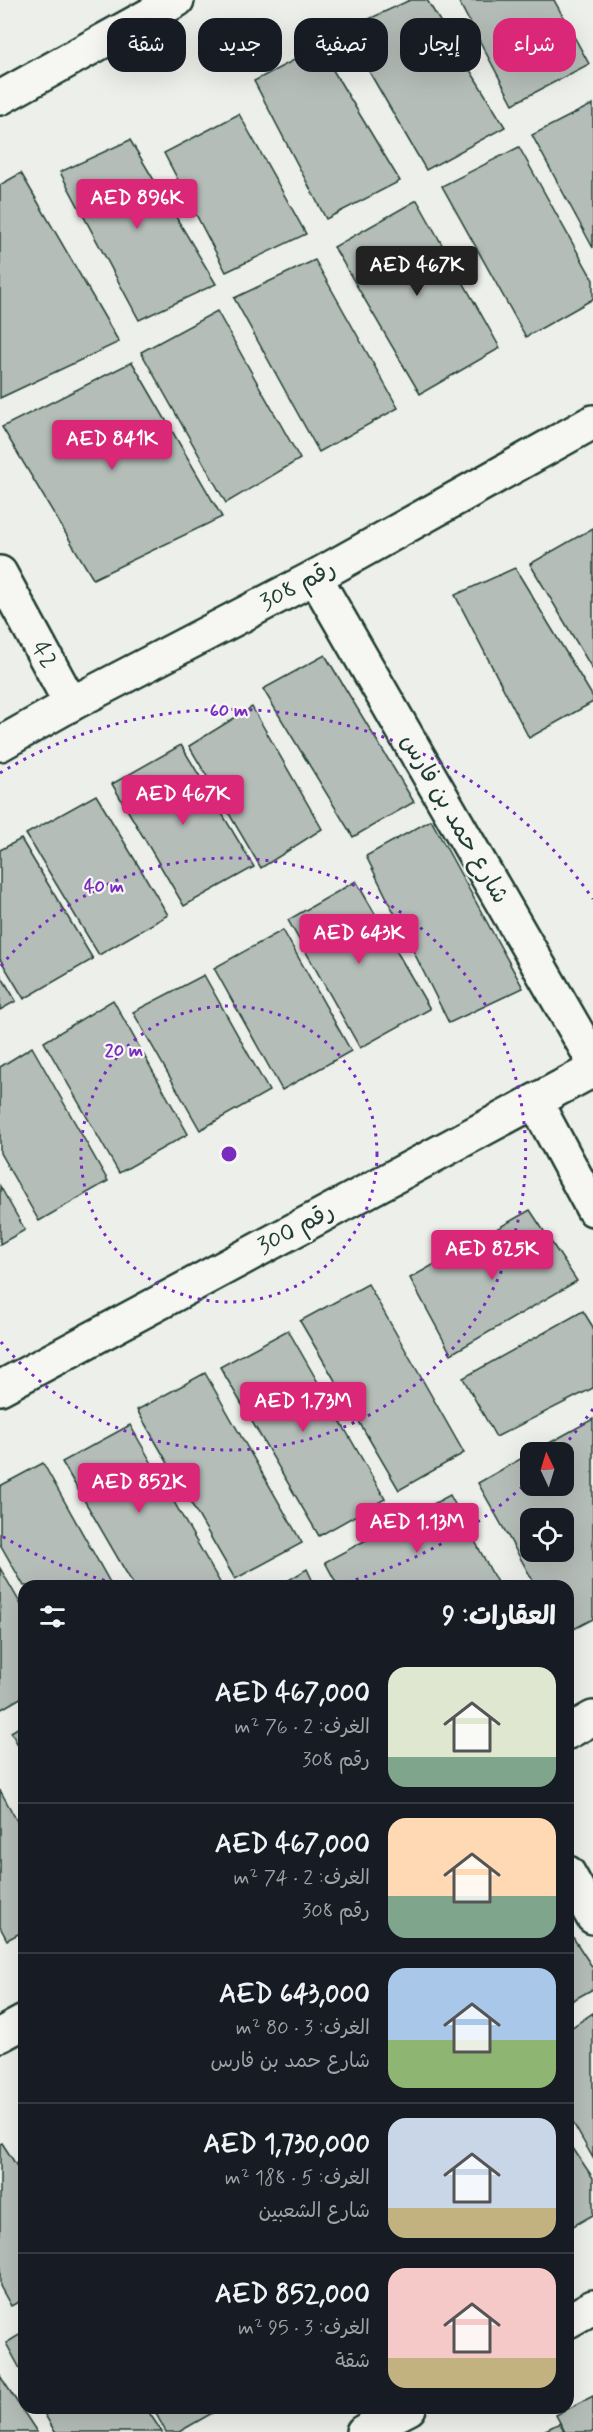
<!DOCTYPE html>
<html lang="ar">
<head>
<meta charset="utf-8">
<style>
  body { margin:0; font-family:Mynerve,"Playpen Sans Arabic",sans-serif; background:#20242c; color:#f1f3f6; direction:rtl; height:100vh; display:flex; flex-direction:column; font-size:22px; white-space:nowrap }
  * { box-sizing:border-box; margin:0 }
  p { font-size:20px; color:#9ea1a6 }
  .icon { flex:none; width:33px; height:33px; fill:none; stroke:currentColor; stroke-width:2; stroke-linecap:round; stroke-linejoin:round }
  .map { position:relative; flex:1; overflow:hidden; direction:ltr }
  .side { position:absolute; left:18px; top:1580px; width:556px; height:834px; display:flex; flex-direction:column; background:#171b24; border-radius:18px; box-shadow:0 6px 24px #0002; direction:rtl }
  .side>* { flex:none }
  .top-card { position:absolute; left:18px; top:18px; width:558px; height:54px; direction:rtl; display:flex; gap:12px }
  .needle { width:39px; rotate:356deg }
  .buttons { position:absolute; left:520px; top:1442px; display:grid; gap:12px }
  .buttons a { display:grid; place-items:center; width:54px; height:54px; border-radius:12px; background:#171b24; box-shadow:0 6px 24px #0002; font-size:30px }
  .price { position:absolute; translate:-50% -51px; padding:0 14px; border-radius:6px; background:#db2777; color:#fff; font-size:20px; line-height:39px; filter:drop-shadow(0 2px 3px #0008) }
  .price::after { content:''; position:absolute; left:50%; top:36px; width:18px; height:14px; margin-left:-9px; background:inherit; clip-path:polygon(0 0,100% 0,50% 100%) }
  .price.selected { background:#222; color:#fff }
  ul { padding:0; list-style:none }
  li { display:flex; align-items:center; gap:18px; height:150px; padding:0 18px }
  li+li { border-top:2px solid #363941 }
  li span { display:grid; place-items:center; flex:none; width:168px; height:120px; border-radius:18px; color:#555 }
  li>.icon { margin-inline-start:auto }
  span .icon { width:72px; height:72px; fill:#fffc; stroke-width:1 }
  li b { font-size:26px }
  h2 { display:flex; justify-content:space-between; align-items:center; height:72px; padding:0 18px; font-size:26px }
  .pill { padding:0 21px; border-radius:18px; background:#171b24; box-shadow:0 6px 24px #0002; font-size:21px; line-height:54px }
  .pill.selected { background:#db2777; color:#fff }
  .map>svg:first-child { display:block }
</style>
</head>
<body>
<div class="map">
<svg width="593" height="2432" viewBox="0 0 593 2432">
  <rect width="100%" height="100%" fill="#edefea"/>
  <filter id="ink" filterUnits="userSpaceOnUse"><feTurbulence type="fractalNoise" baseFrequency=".0167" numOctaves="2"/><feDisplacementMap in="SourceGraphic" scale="12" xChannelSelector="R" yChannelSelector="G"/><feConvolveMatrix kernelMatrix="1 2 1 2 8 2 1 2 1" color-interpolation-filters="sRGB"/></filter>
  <g filter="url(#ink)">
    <g fill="#b4bdb8" stroke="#1f3d34" stroke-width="1.5" fill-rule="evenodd">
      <polygon points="410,0 427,0 505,127 426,170 345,30"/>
      <polygon points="458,0 554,0 589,64 513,104"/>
      <polygon points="319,47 400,181 326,219 254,81"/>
      <polygon points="593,104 593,248 532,135"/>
      <polygon points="239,114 306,234 226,272 164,153"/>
      <polygon points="130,140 216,284 139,320 60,172"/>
      <polygon points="519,147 593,280 593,299 526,337 442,186"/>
      <polygon points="21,173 119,342 0,398 0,185"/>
      <polygon points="417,200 500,348 420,394 334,247"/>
      <polygon points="315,260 398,408 319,452 234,298"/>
      <polygon points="217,311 300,459 226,503 141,352"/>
      <polygon points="132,362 222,517 93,579 2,427"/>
      <polygon points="593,528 593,670 530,564"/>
      <polygon points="515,568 593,697 593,702 529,738 455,595"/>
      <polygon points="325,655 414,802 353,837 263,689"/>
      <polygon points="252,707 322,829 261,868 189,746"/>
      <polygon points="181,745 254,867 184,906 112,784"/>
      <polygon points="96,795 168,915 99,955 26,834"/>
      <polygon points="431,820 523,988 449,1023 366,856"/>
      <polygon points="21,839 93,959 24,999 0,959 0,850"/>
      <polygon points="356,881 430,1009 360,1048 288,920"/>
      <polygon points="283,930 351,1051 282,1090 214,968"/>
      <polygon points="0,974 16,1001 0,1010"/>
      <polygon points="204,975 269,1091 200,1130 133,1012"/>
      <polygon points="113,1000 188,1134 119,1173 44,1042"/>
      <polygon points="32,1047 108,1181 39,1221 0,1153 0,1067"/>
      <polygon points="0,1186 25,1230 0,1244"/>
      <polygon points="530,1210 577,1281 451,1354 410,1278"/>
      <polygon points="368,1284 464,1453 399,1490 300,1321"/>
      <polygon points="583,1311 593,1327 593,1388 496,1437 463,1378"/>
      <polygon points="288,1330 385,1499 319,1536 220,1367"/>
      <polygon points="205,1373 302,1543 235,1579 137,1410"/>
      <path d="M593,1419V1619L568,1632V1586H536L478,1483L531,1453V1485H564V1452H533ZM531,1518H564V1551H531Z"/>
      <polygon points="130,1425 222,1586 134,1586 62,1462"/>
      <polygon points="43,1463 112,1586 24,1586 0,1544 0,1486"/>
      <polygon points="450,1495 499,1586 338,1586 325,1562"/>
      <polygon points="0,1568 24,1610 24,1696 0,1710"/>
      <polygon points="307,1569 315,1586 279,1586"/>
      <polygon points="24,1724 24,1756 11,1732"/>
      <polygon points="0,1790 24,1834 24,1931 7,1940 0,1927"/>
      <polygon points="568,1930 593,1968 593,1989 568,2003"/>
      <polygon points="593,2013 593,2158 568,2114 568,2030"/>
      <polygon points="568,2141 593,2178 593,2215 568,2229"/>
      <polygon points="2,2143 24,2177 24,2299 11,2306 0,2286 0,2144"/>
      <polygon points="24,2332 24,2376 6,2343"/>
      <polygon points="0,2376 37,2432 0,2432"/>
      <polygon points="593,2396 593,2432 565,2432 556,2415"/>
      <polygon points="41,2408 146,2408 162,2432 55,2432"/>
      <polygon points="153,2408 221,2408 179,2432 166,2432"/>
      <polygon points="560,2423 564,2432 541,2432"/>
    </g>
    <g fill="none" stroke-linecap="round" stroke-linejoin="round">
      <g stroke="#1f3d34" stroke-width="38">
        <g id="minor">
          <polyline points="0,98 177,0"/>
          <path id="s1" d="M0,573L71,704"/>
          <polyline points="315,577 593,1060"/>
          <polyline points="0,744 71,704 315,577 593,422"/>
          <polyline points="535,1101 593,1209"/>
          <polyline points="0,1388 593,1070"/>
          <polyline points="568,1732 593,1718"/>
          <polyline points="568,1873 593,1917"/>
          <polyline points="0,2035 24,2022"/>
          <polyline points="568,2321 593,2307"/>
          <polyline points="363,2432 409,2408"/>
        </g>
      </g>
      <use href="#minor" stroke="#f6f6f2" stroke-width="33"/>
    </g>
  </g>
  <g fill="none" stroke="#7b2cbf" stroke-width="3" stroke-dasharray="3 6">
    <circle cx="229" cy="1154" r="148"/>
    <path d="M1 966A296 296 0 1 1 1 1342"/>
    <path d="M593 1409A444 444 0 0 1 559 1451M529 1481A444 444 0 0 1 336 1585M122 1585A444 444 0 0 1 0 1535M0 773A444 444 0 0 1 593 899"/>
  </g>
  <g text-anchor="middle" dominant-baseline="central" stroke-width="4.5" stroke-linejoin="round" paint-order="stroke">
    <g font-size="24" fill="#1f3d34" stroke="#f6f6f2">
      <text transform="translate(298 586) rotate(-28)">رقم 308</text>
      <text stroke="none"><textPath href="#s1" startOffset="93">42</textPath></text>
      <text transform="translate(454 819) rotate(60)">شارع حمد بن فارس</text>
      <text transform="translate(296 1229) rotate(-28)">رقم 300</text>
    </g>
  </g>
  <circle cx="229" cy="1154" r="9" fill="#7b2cbf" stroke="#f6f6f2" stroke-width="3"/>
  <g font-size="18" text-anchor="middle" font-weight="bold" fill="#7b2cbf" stroke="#f6f6f2" stroke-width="4.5" stroke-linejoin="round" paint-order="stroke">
    <text x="229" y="716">60 m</text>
    <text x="104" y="892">40 m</text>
    <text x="124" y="1056">20 m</text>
  </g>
</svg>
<div class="buttons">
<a><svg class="needle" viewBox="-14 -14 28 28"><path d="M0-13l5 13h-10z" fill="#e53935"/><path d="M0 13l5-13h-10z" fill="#9ea1a6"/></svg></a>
<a><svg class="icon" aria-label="locate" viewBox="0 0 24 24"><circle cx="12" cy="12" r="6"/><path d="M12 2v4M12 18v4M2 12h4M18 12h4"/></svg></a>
</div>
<b class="price" style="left:137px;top:230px">AED 896K</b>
<b class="price selected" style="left:417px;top:297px">AED 467K</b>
<b class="price" style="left:112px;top:471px">AED 841K</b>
<b class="price" style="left:183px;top:826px">AED 467K</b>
<b class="price" style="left:359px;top:965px">AED 643K</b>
<b class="price" style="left:492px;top:1281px">AED 825K</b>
<b class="price" style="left:303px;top:1433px">AED 1.73M</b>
<b class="price" style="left:139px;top:1514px">AED 852K</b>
<b class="price" style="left:417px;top:1554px">AED 1.13M</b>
<div class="top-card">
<a class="pill selected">شراء</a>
<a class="pill">إيجار</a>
<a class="pill">تصفية</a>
<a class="pill">جديد</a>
<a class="pill">شقة</a>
</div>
<section class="side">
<h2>العقارات: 9<svg class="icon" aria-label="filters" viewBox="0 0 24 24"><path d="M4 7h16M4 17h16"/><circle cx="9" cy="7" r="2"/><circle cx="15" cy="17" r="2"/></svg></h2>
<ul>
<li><span style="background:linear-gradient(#dfe7d0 75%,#7fa58c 0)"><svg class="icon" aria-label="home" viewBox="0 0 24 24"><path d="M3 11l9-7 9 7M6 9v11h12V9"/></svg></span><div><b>AED 467,000</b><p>الغرف: 2 · 76 m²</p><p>رقم 308</p></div></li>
<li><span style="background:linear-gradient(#ffd9b3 65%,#7fa58c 0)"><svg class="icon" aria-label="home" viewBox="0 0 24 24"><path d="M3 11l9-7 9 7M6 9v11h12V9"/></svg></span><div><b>AED 467,000</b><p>الغرف: 2 · 74 m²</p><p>رقم 308</p></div></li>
<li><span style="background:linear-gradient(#a9c7e8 60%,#8fb573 0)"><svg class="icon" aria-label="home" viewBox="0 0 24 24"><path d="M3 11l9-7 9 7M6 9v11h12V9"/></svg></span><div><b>AED 643,000</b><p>الغرف: 3 · 80 m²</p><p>شارع حمد بن فارس</p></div></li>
<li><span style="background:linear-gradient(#c9d6e8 75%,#c2b280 0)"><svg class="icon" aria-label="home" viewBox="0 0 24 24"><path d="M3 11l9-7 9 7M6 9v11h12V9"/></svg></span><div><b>AED 1,730,000</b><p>الغرف: 5 · 188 m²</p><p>شارع الشعبين</p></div></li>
<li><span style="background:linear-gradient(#f6c9c9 75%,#c2b280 0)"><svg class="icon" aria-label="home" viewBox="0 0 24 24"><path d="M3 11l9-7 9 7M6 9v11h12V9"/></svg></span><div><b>AED 852,000</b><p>الغرف: 3 · 95 m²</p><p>شقة</p></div></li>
</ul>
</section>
</div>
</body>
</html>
